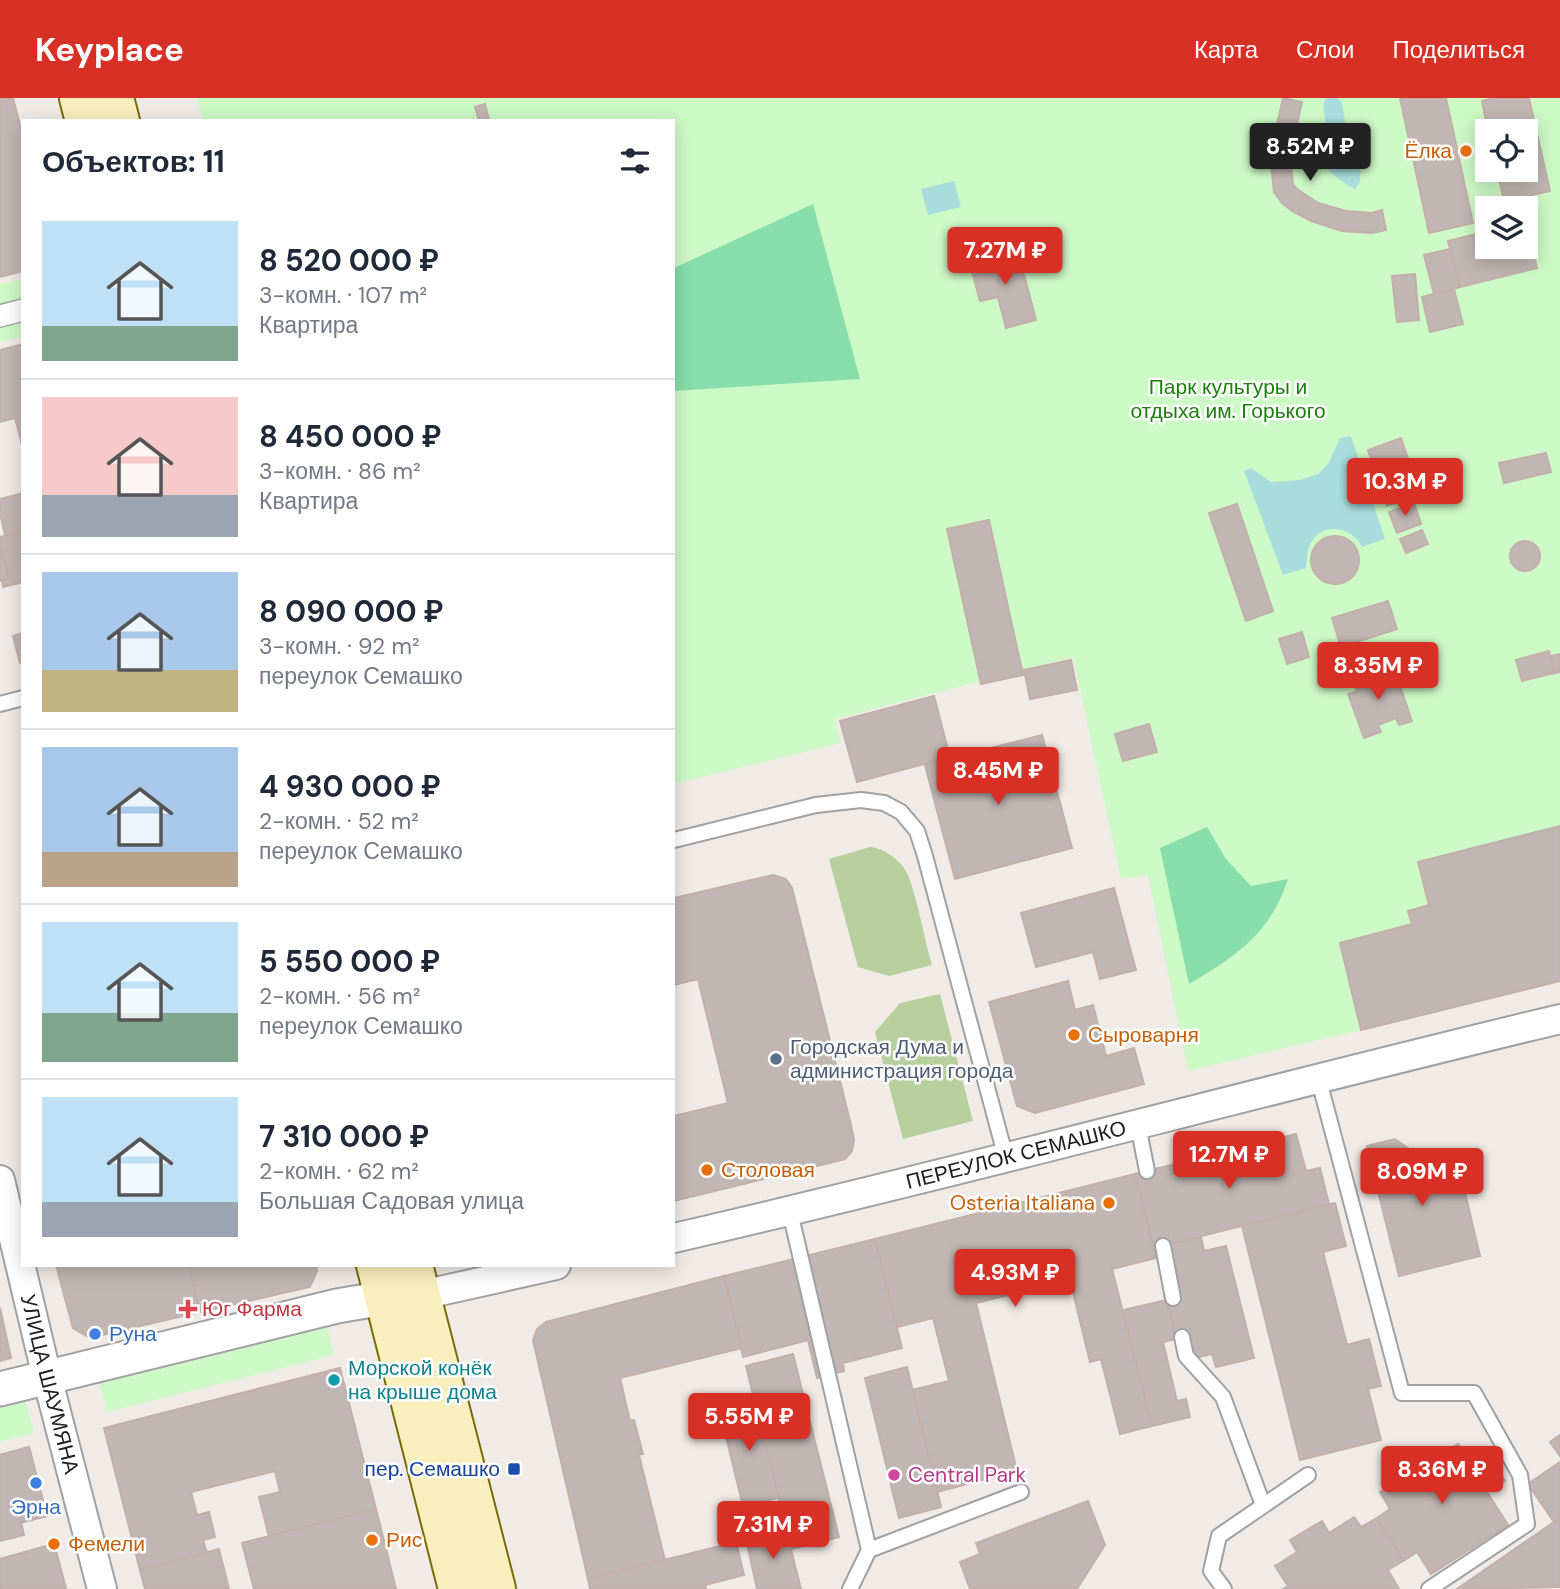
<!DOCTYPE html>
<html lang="ru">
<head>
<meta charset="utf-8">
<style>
  body { margin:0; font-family:"DM Sans",sans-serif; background:#f2f2f3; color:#1f2937; height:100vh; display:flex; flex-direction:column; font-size:26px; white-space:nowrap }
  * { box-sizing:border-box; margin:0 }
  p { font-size:23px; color:#747a83 }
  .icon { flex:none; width:38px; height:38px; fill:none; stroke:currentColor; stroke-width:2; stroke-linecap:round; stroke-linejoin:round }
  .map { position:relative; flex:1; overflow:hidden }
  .panel { position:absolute; left:21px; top:21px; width:654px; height:1148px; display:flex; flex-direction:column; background:#fff; border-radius:0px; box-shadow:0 4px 18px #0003 }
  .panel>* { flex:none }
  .fabs { position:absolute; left:1475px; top:21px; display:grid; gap:14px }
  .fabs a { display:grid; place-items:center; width:63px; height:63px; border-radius:0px; background:#fff; box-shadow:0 4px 18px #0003; font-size:35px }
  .price { position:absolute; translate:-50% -60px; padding:0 16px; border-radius:7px; background:#d93025; color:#fff; font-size:23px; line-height:46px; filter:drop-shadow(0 2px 4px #0008) }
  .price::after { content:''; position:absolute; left:50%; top:42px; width:21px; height:16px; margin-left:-10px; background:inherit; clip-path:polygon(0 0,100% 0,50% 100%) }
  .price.current { background:#222; color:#fff }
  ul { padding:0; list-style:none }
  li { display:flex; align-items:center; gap:21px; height:175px; padding:0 21px }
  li+li { border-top:2px solid #e0e1e3 }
  li span { display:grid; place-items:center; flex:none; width:196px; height:140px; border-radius:0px; color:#555 }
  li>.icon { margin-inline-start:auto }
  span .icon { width:84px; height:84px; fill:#fffc; stroke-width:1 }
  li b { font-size:30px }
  h2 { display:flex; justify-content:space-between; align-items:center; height:84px; padding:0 21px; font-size:30px }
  header { display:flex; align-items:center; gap:42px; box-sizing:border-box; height:98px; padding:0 35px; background:#d93025; color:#fff }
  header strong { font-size:33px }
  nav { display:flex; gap:38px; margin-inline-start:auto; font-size:24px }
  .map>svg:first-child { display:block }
</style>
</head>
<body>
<header>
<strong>Keyplace</strong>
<nav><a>Карта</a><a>Слои</a><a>Поделиться</a></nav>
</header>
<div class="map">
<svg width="1560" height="1491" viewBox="0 0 1560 1491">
  <rect width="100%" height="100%" fill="#f1ebe7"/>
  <g fill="#b6cf9d">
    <path d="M870,749C884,750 902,763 908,777C918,803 924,840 932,867L889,878L858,869L829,761Z"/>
    <polygon points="940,896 973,1023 903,1041 875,934 900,905"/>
  </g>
  <g fill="#cdf9c6" fill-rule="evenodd">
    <path d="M197,0H1560V728L1418,764L1429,807L1409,813L1412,826L1340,845L1361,932L1188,973L1148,777L1121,781L1073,559L835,621L841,645L674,686V23H203ZM1488,33H1526V72H1488ZM1488,110H1526V149H1488Z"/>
    <polygon points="23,181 23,238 0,244 0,186"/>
    <polygon points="326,1225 334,1257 107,1314 99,1282"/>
    <polygon points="26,1304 34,1335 0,1344 0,1310"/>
  </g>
  <g fill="#87deaa">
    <polygon points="813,106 860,281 674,293 674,170"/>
    <path d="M1207,729L1226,761L1251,788L1288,781C1270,836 1236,858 1189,886L1160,750Z"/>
  </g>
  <g fill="#a9dddd">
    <path d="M1326,0H1338L1342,5L1347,37L1361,56L1360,84L1355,91C1343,85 1321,71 1322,55C1323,47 1328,42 1327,33C1326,22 1321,10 1326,0Z"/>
    <polygon points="954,83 961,109 928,117 921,91"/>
    <path d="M1351,338L1385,441L1362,449C1353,430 1325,423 1312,443C1307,451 1307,460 1306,470L1283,477L1244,373L1251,370L1271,384L1300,382L1318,376L1328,366L1340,340Z"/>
  </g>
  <g fill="#c1b6b3" stroke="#c2afa9" stroke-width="2">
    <polygon points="0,0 13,0 23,39 23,173 0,179"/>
    <polygon points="1283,0 1302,4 1290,58 1293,86 1297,91 1318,105 1346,113 1371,115 1382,112 1386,132 1372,135 1342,133 1311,123 1292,113 1282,105 1274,94 1270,57"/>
    <polygon points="1400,0 1446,0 1473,125 1429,135"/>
    <polygon points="1494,0 1529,0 1550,93 1504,103 1497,72 1526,72 1526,33 1488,33 1482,3"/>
    <polygon points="485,6 489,22 479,23 475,9"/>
    <polygon points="1526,124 1537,170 1460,189 1448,143 1488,133 1488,149 1526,149"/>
    <polygon points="1450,151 1460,189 1434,196 1424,157"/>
    <polygon points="1018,153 1036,222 1006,230 998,199 980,203 970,166"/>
    <polygon points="1415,176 1419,222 1397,224 1392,178"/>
    <polygon points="1454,191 1463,226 1430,234 1422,199"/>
    <polygon points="23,246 23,350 15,320 0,324 0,252"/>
    <polygon points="1401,340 1420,396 1387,408 1368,352"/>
    <polygon points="1546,355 1551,374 1504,385 1499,365"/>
    <polygon points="23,395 23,433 5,437 0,415 0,401"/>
    <polygon points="1414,405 1421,426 1397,435 1389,414"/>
    <polygon points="1237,406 1273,513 1246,523 1209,415"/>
    <polygon points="989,422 1023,577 981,586 947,431"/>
    <polygon points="1422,432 1428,446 1406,455 1400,441"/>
    <polygon points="23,433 23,484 3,489 2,483 9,481 0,449 0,439"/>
    <circle cx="1335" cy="462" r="24"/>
    <circle cx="1525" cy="458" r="15"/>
    <polygon points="0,449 9,481 0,483"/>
    <polygon points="1388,503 1397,531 1341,549 1332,520"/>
    <polygon points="1302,534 1309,559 1287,566 1279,541"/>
    <polygon points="23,535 23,564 20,565 13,538"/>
    <polygon points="1549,553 1554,575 1522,583 1516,562"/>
    <polygon points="1560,556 1560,574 1555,575 1551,558"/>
    <polygon points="1071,562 1077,592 1030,601 1024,572"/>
    <polygon points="1370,570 1384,573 1390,582 1397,579 1412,623 1399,627 1396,620 1378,627 1381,634 1364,640 1348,596 1356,594 1358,578 1362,573"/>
    <polygon points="934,598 950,659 857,684 840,623"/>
    <polygon points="1149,626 1157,654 1123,663 1115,636"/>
    <polygon points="1042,637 1072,750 955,781 925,667"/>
    <polygon points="1560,728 1560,883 1361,932 1340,845 1412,826 1408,813 1429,807 1418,764"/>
    <polygon points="773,777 786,781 792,790 851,1027 854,1042 852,1053 845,1061 674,1103 674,1018 728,1005 698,881 674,887 674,800"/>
    <polygon points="1114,790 1136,872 1100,881 1093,854 1036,869 1021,815"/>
    <polygon points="1068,883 1075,912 1093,907 1106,958 1134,950 1144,986 1035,1015 1017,1008 989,904"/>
    <polygon points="1296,1036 1306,1073 1320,1070 1329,1106 1154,1150 1135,1076"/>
    <polygon points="1395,1041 1412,1053 1419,1051 1433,1053 1444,1063 1448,1077 1462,1082 1480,1158 1399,1178 1367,1048"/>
    <polygon points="1135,1076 1156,1160 1112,1171 1152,1328 1120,1336 1101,1261 1090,1264 1070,1182 976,1205 1017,1373 937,1394 912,1292 949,1283 933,1220 897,1229 875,1141"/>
    <polygon points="1335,1105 1346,1148 1323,1154 1347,1247 1369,1241 1381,1288 1368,1291 1381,1342 1300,1362 1242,1128"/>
    <polygon points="1201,1139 1204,1153 1226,1148 1254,1260 1216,1269 1212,1256 1194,1260 1188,1238 1176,1241 1167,1202 1167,1147"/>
    <polygon points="875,1141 902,1250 843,1265 844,1273 817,1280 808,1242 743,1259 724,1178"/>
    <polygon points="56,1167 189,1167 200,1214 90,1240 73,1230"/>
    <polygon points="189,1167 316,1167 317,1173 310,1189 200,1214"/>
    <polygon points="724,1178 742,1250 620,1280 630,1323 634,1322 643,1356 639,1357 665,1462 588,1481 533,1242 537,1231 546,1224"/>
    <polygon points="1167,1202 1176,1241 1163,1244 1177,1303 1186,1301 1190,1319 1152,1328 1123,1212"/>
    <polygon points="0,1210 11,1260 0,1263"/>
    <polygon points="793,1256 839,1439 791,1451 746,1268"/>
    <polygon points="907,1269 941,1409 899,1420 865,1280"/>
    <polygon points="340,1270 376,1411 269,1439 259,1399 280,1394 275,1373 191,1394 197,1417 209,1414 215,1439 203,1442 207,1455 140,1472 104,1330"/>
    <polygon points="754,1301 779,1400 743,1408 719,1310"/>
    <polygon points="1560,1337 1560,1358 1550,1344"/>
    <polygon points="1458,1346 1470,1365 1487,1355 1505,1383 1487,1394 1508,1427 1431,1476 1417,1454 1403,1463 1377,1420 1390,1411 1380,1394 1404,1379 1397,1368 1429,1349 1436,1359"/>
    <polygon points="29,1349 47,1418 0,1430 0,1357"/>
    <polygon points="29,1349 47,1418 21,1424 24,1437 0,1443 0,1357"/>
    <polygon points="1560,1364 1560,1420 1554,1424 1528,1386"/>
    <polygon points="1088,1403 1105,1447 1077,1491 970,1491 960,1464 980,1456 976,1445"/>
    <polygon points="376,1411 396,1491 254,1491 242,1445"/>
    <polygon points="1354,1419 1361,1429 1377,1420 1403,1463 1388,1472 1399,1491 1283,1491 1288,1488 1275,1468 1297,1454 1290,1442 1322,1423 1329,1435"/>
    <polygon points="1560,1420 1560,1489 1457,1491 1554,1424"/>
    <polygon points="785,1428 801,1491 757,1491 746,1441"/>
    <polygon points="736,1444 744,1477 705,1487 706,1491 590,1491 588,1481"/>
    <polygon points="54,1446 66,1491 0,1491 0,1461"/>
    <polygon points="54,1446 66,1491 0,1491 0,1461"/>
    <polygon points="219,1451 229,1491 145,1491 140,1472"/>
  </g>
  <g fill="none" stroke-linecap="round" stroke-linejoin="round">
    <g stroke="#a1a1a1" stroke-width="18">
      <g id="service">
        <polyline points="0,606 23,600"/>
        <polyline points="674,742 816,707 861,702 884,705 901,714 917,733 925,758 1006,1060"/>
        <polyline points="1318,979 1402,1295 1474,1295 1520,1377 1527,1426 1429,1491"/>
        <polyline points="1138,1027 1147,1073"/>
        <polyline points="790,1114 869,1452 850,1491"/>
        <polyline points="1163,1148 1173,1200"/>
        <polyline points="1182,1239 1186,1258 1223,1299 1263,1407"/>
        <polyline points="869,1452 1021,1394"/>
        <polyline points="1224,1491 1211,1473 1219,1438 1308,1377"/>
      </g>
    </g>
    <g stroke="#a1a1a1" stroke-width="24">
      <polyline id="pedestrian" points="0,218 23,212"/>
    </g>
    <g stroke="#a1a1a1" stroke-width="32">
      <g id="minor">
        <path id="s1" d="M0,1082L47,1279L102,1491"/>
        <path id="s2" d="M674,1140C970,1072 1264,992 1560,921"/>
        <polyline points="404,1198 422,1197 556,1167"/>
      </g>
    </g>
    <g stroke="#a1a1a1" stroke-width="37">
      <polyline id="tertiary" points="0,1291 337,1208 384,1200"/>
    </g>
    <g stroke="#786c07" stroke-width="42">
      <g id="secondary">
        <polyline points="79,0 85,23"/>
        <polyline points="114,0 120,23"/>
        <polyline points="376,1167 458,1491"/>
        <polyline points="413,1167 496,1491"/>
      </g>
    </g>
    <use href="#service" stroke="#fff" stroke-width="14"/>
    <use href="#pedestrian" stroke="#fff" stroke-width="21"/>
    <use href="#minor" stroke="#fff" stroke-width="28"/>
    <use href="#tertiary" stroke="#fff" stroke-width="33"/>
    <use href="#secondary" stroke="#f9efbd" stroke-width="38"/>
  </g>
  <g fill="#e8710a" stroke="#fff" stroke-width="2.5">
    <circle cx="1466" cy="53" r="7"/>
    <circle cx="1074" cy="937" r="7"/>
    <circle cx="707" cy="1072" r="7"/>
    <circle cx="1109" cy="1105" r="7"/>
    <circle cx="372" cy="1442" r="7"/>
    <circle cx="54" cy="1446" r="7"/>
  </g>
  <circle fill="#5c6f8a" stroke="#fff" stroke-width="2.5" cx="776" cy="961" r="7"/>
  <path fill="#e0444e" stroke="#fff" stroke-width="2.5" d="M184.5 1200.5h7v7h7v7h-7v7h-7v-7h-7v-7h7z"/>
  <g fill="#3f7fe0" stroke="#fff" stroke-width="2.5">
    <circle cx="95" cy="1236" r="7"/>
    <circle cx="36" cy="1385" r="7"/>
  </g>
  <circle fill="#0f9aa8" stroke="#fff" stroke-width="2.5" cx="334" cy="1282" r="7"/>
  <rect fill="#1a4fb4" stroke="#fff" stroke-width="2.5" x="507" y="1364" width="14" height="14" rx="3.5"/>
  <circle fill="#d1479c" stroke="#fff" stroke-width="2.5" cx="894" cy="1377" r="7"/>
  <g text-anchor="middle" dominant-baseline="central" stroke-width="5" stroke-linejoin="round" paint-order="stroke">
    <g font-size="21" fill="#c56008" stroke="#fff" text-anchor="start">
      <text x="1452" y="53" text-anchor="end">Ёлка</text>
      <text x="1088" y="937">Cыроварня</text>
      <text x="721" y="1072">Столовая</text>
      <text x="1095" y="1105" text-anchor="end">Osteria Italiana</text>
      <text x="386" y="1442">Рис</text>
      <text x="68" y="1446">Фемели</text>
    </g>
    <g font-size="21" fill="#1d7f0e" stroke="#fff">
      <text x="1228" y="289">Парк культуры и<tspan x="1228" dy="24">отдыха им. Горького</tspan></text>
    </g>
    <g font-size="21" fill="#4e5e75" stroke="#fff" text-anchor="start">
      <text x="790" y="949">Городская Дума и<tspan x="790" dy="24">администрация города</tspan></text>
    </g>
    <g font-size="21" fill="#202020" stroke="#fff">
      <text stroke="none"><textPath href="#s2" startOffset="352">ПЕРЕУЛОК СЕМАШКО</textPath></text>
      <text stroke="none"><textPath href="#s1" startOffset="210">УЛИЦА ШАУМЯНА</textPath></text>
    </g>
    <g font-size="21" fill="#be3a42" stroke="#fff" text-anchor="start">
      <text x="202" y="1211">Юг Фарма</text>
    </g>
    <g font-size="21" fill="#366cbe" stroke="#fff" text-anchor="start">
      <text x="109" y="1236">Руна</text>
      <text x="36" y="1409" text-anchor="middle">Эрна</text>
    </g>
    <g font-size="21" fill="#0d838f" stroke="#fff" text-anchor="start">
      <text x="348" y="1270">Морской конёк<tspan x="348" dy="24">на крыше дома</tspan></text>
    </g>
    <g font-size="21" fill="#164399" stroke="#fff" text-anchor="end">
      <text x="500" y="1371">пер. Семашко</text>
    </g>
    <g font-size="21" fill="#b23c85" stroke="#fff" text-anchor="start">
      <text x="908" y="1377">Central Park</text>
    </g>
  </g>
</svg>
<div class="fabs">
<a><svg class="icon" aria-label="locate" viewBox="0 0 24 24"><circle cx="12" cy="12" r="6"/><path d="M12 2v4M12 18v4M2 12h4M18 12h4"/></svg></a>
<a><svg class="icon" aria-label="layers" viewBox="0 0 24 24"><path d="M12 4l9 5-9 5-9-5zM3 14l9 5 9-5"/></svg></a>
</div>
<b class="price current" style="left:1310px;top:85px">8.52M ₽</b>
<b class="price" style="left:1005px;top:189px">7.27M ₽</b>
<b class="price" style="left:1405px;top:420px">10.3M ₽</b>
<b class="price" style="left:1378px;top:604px">8.35M ₽</b>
<b class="price" style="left:998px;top:709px">8.45M ₽</b>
<b class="price" style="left:1229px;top:1093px">12.7M ₽</b>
<b class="price" style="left:1422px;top:1110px">8.09M ₽</b>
<b class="price" style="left:1015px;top:1211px">4.93M ₽</b>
<b class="price" style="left:749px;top:1355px">5.55M ₽</b>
<b class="price" style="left:1442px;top:1408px">8.36M ₽</b>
<b class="price" style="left:773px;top:1463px">7.31M ₽</b>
<section class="panel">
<h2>Объектов: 11<svg class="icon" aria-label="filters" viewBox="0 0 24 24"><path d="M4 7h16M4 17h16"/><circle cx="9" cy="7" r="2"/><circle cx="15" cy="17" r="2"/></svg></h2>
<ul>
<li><span style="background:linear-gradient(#bfe0f5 75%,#7fa58c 0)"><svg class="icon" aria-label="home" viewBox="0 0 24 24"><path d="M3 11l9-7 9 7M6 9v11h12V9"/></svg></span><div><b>8 520 000 ₽</b><p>3-комн. · 107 m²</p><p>Квартира</p></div></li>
<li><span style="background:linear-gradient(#f6c9c9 70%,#9aa5b1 0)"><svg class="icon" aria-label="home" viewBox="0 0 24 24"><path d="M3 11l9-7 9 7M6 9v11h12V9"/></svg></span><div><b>8 450 000 ₽</b><p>3-комн. · 86 m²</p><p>Квартира</p></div></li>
<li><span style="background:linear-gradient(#a9c7e8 70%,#c2b280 0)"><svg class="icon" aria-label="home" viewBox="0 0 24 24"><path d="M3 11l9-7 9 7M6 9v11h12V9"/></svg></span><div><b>8 090 000 ₽</b><p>3-комн. · 92 m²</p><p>переулок Семашко</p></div></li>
<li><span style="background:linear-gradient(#a9c7e8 75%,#b9a48a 0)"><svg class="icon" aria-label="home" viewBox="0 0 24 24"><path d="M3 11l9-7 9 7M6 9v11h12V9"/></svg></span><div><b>4 930 000 ₽</b><p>2-комн. · 52 m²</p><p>переулок Семашко</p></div></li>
<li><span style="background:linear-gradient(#bfe0f5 65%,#7fa58c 0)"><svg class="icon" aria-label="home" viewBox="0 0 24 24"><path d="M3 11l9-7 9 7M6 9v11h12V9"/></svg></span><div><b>5 550 000 ₽</b><p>2-комн. · 56 m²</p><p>переулок Семашко</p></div></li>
<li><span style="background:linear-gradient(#bfe0f5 75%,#9aa5b1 0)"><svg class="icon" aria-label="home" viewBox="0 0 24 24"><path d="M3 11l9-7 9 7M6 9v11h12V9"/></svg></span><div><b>7 310 000 ₽</b><p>2-комн. · 62 m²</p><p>Большая Садовая улица</p></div></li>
</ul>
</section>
</div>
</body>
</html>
